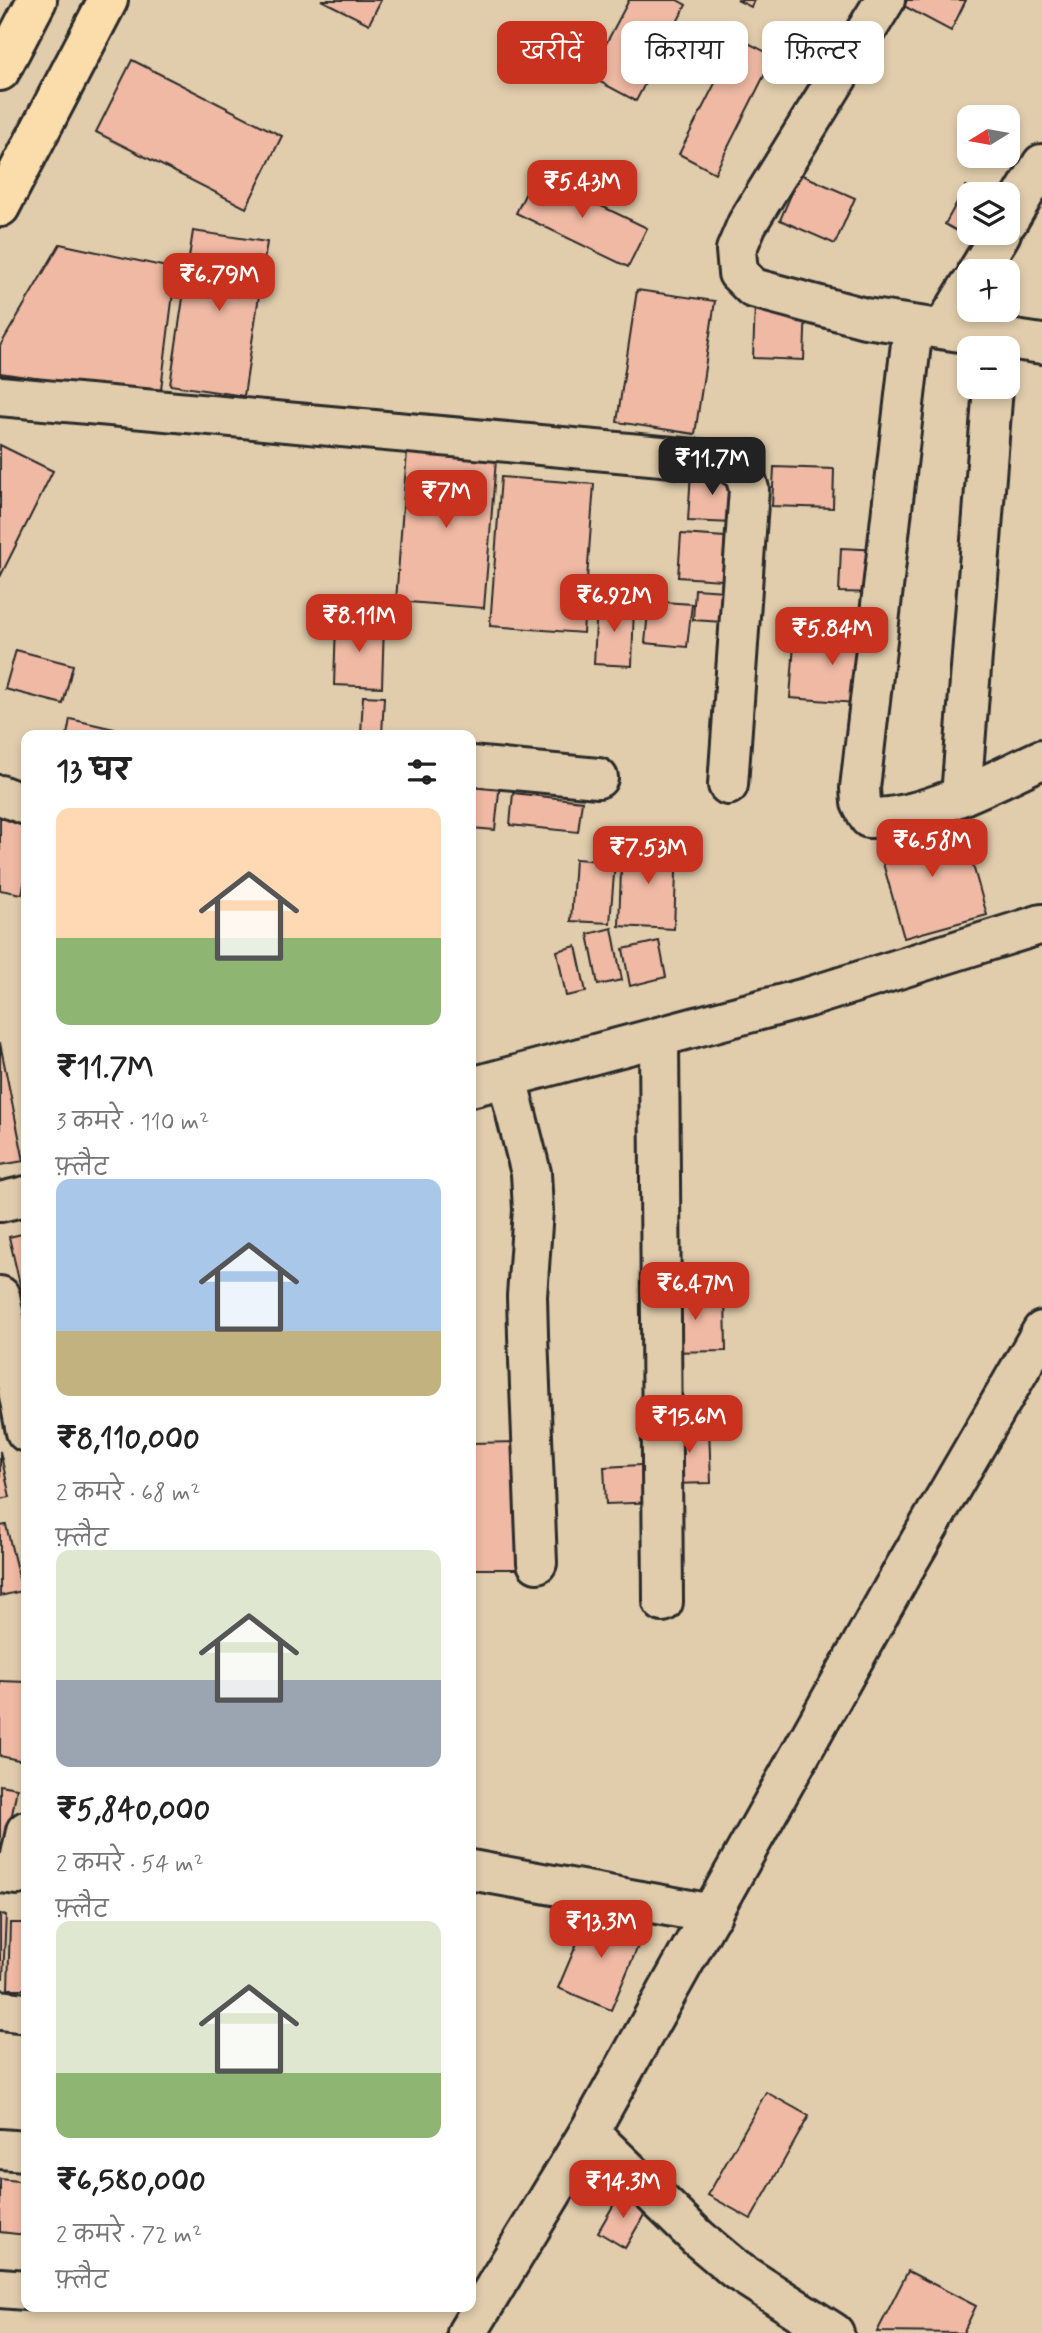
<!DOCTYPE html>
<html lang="hi">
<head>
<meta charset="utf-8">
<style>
  body { margin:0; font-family:Mynerve,"Playpen Sans Deva",sans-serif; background:#f6f6f6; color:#222; height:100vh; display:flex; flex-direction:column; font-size:26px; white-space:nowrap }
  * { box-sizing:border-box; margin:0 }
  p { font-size:23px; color:#767676 }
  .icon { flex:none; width:38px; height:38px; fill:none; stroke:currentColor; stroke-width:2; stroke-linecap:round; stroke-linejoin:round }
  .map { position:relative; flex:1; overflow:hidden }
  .details { position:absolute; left:21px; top:730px; width:455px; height:1582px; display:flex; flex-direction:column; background:#fff; border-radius:14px; box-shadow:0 4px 10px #0003 }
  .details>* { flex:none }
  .guide { position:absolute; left:497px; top:21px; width:439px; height:63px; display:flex; gap:14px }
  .needle { width:46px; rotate:259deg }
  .tools { position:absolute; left:957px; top:105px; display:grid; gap:14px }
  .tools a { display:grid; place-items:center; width:63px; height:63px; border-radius:14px; background:#fff; box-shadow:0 4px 10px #0003; font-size:35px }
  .price { position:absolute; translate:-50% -60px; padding:0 16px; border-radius:14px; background:#c8321e; color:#fff; font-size:23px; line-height:46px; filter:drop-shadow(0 2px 4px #0008) }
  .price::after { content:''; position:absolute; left:50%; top:42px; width:21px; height:16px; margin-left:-10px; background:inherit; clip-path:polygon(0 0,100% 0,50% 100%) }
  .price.selected { background:#222; color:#fff }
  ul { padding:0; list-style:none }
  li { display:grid; align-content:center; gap:14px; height:371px; padding:0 35px }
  li span { display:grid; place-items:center; height:217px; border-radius:14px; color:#555 }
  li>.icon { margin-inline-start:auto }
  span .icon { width:126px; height:126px; fill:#fffc; stroke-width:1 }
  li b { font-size:30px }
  h2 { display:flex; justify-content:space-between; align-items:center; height:84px; padding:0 35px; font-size:30px }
  .tag { padding:0 24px; border-radius:14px; background:#fff; box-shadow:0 4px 10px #0003; font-size:24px; line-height:63px }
  .tag.selected { background:#c8321e; color:#fff }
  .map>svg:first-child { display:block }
</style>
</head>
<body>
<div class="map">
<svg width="1042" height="2333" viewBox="0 0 1042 2333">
  <rect width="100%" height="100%" fill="#e1cdac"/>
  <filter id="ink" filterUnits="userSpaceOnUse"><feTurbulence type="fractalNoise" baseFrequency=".0143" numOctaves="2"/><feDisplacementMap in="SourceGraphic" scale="14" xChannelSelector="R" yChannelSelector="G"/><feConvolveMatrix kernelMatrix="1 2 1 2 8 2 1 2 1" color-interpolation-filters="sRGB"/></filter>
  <g filter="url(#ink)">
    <g fill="#efb9a3" stroke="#2b2b2b" stroke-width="2">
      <polygon points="321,0 381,0 369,24"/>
      <polygon points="629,0 677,0 686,5 636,101 589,76"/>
      <polygon points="737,0 754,0 751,7"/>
      <polygon points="907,0 966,0 951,31 904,6"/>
      <polygon points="738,38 774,56 715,173 679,154"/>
      <polygon points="132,60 282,136 246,208 96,132"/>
      <polygon points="535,174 647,228 628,267 516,213"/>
      <polygon points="800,174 855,198 835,244 780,220"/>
      <polygon points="966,186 981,194 970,194 970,233 989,233 982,245 945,224"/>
      <polygon points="193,231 267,242 244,396 170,385"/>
      <polygon points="60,244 176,269 160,397 0,373 0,346"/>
      <polygon points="637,290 715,301 695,434 617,422"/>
      <polygon points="755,303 806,304 804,360 753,358"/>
      <polygon points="0,445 53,471 0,577"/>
      <polygon points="407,452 496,460 484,608 396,601"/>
      <polygon points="774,467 834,469 833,508 772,506"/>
      <polygon points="691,471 736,474 733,523 688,521"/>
      <polygon points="501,477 594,484 583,633 490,626"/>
      <polygon points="681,534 725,537 722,580 678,577"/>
      <polygon points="841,548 881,550 880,593 839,592"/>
      <polygon points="695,589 740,592 738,623 693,620"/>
      <polygon points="649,601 692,604 687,647 645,643"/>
      <polygon points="597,602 634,603 632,666 594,664"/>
      <polygon points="336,622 384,624 382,687 334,685"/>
      <polygon points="795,630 874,636 869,704 790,698"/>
      <polygon points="16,650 73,665 63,704 5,689"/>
      <polygon points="363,696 384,697 382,735 361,735"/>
      <polygon points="70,719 119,730 118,735 67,735"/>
      <polygon points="471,780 500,782 495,830 471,828"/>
      <polygon points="513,793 582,801 578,832 510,825"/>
      <polygon points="0,808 26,819 26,875 22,894 0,890"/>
      <polygon points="960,819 987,915 904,938 877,842"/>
      <polygon points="622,842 677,845 674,929 619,926"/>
      <polygon points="575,859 615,862 610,923 571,921"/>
      <polygon points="612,928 622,980 598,985 588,934"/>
      <polygon points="659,941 666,977 630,986 623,949"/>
      <polygon points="576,946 586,992 566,996 557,951"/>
      <polygon points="0,1043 24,1161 0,1165"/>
      <polygon points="26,1233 26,1310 9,1237"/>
      <polygon points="725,1292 726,1351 664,1352 664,1293"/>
      <polygon points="667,1427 709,1427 711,1483 668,1484"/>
      <polygon points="517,1442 518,1569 471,1569 471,1443"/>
      <polygon points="0,1451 10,1497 0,1499"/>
      <polygon points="659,1464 660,1502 606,1504 604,1467"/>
      <polygon points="6,1525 22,1591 0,1596 0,1526"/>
      <polygon points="0,1681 26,1682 26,1744 23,1761 0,1756"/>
      <polygon points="0,1785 17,1788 6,1847 0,1846"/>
      <polygon points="591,1910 644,1932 611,2010 558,1988"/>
      <polygon points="0,1914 6,1915 3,1978 0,1978"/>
      <polygon points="10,1923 26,1923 26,1989 8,1989"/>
      <polygon points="766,2092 809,2116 751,2219 708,2195"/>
      <polygon points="0,2179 26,2182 26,2235 0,2232"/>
      <polygon points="621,2192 648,2208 625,2248 598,2232"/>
      <polygon points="908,2271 976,2306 963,2333 877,2332"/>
    </g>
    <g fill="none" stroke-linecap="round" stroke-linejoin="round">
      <g stroke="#2b2b2b" stroke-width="44">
        <g id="street">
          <polyline points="885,0 747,224 736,250 738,273 753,288 865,318 1042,344"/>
          <polyline points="1008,221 1042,164"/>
          <polyline points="978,271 1001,233"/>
          <path d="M913,326L860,788L861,803L869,818C922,820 993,781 1042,759"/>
          <polyline points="943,329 970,285"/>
          <polyline points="0,396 728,462 744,472 749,489 728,785"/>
          <polyline points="471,766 598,778"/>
          <polyline points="0,795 26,805"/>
          <polyline points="961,796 993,387"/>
          <polyline points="659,1037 663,1602"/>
          <polyline points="507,1078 531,1173 533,1210 527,1296 528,1335 537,1563"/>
          <polyline points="471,1087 809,997 1042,924"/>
          <polyline points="0,1202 26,1196"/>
          <polyline points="0,1296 26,1432"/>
          <polyline points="471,1870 712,1914"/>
          <polyline points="0,1873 17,1875 26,1831"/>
          <polyline points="0,2010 26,2013"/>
          <polyline points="589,2132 698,2238 736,2270 834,2333"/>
          <polyline points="0,2149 26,2151"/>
          <polyline points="0,2288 26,2290"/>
          <polyline points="467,2333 589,2132 904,1569 1042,1331"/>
        </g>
      </g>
      <g stroke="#2b2b2b" stroke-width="44">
        <g id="highway">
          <polyline points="0,71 37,0"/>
          <polyline points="0,207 108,0"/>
        </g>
      </g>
      <use href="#street" stroke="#e1cdac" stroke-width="38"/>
      <use href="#highway" stroke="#faddab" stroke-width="38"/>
    </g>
  </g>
</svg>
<div class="tools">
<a><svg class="needle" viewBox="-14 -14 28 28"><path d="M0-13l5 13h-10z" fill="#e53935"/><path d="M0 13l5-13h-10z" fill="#767676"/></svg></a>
<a><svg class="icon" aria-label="layers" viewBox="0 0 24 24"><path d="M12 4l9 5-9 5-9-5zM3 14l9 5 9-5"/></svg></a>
<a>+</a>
<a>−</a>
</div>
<b class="price" style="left:582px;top:220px">₹5.43M</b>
<b class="price" style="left:219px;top:313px">₹6.79M</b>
<b class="price selected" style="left:712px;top:497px">₹11.7M</b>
<b class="price" style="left:446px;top:530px">₹7M</b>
<b class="price" style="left:614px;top:634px">₹6.92M</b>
<b class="price" style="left:359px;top:654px">₹8.11M</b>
<b class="price" style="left:832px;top:667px">₹5.84M</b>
<b class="price" style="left:932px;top:879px">₹6.58M</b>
<b class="price" style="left:648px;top:886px">₹7.53M</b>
<b class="price" style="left:695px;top:1322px">₹6.47M</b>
<b class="price" style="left:689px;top:1455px">₹15.6M</b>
<b class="price" style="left:601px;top:1960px">₹13.3M</b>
<b class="price" style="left:623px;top:2220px">₹14.3M</b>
<div class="guide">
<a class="tag selected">खरीदें</a>
<a class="tag">किराया</a>
<a class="tag">फ़िल्टर</a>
</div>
<section class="details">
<h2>13 घर<svg class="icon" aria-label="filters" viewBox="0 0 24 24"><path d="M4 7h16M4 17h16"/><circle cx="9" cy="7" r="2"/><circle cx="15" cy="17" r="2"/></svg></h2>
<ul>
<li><span style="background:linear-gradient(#ffd9b3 60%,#8fb573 0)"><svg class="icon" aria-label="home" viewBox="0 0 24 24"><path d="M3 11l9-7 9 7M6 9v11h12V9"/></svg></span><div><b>₹11.7M</b><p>3 कमरे · 110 m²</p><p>फ़्लैट</p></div></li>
<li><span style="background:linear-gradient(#a9c7e8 70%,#c2b280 0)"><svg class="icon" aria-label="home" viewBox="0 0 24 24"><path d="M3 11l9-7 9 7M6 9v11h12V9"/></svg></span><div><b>₹8,110,000</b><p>2 कमरे · 68 m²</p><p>फ़्लैट</p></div></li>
<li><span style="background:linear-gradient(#dfe7d0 60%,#9aa5b1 0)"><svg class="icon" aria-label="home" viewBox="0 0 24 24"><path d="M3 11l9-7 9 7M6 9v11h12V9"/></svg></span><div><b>₹5,840,000</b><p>2 कमरे · 54 m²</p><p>फ़्लैट</p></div></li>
<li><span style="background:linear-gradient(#dfe7d0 70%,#8fb573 0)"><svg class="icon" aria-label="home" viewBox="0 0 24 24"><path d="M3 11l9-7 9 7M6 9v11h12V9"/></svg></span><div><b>₹6,580,000</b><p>2 कमरे · 72 m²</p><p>फ़्लैट</p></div></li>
</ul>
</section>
</div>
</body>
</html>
